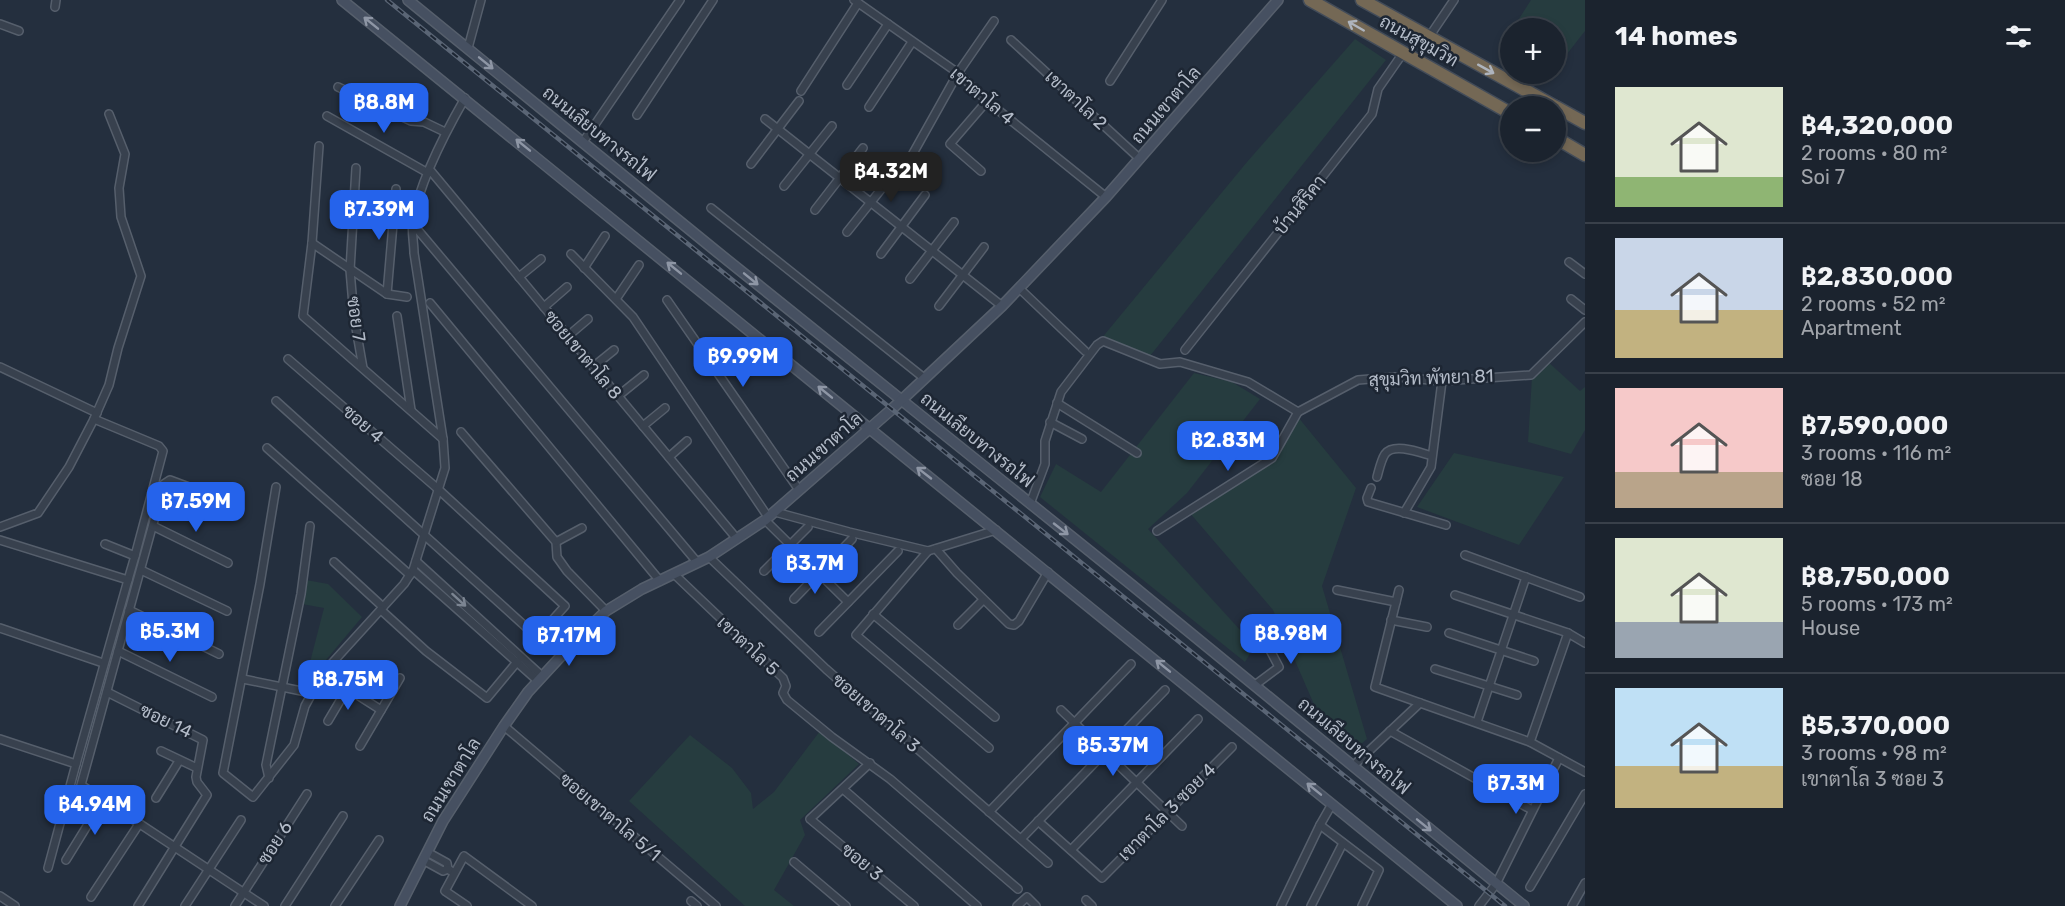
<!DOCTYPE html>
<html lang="en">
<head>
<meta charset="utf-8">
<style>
  body { margin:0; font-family:Rubik,Sarabun,sans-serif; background:#242b36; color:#f1f3f6; height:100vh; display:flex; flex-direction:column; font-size:22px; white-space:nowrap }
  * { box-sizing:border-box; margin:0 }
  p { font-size:20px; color:#a0a4aa }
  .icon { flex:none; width:33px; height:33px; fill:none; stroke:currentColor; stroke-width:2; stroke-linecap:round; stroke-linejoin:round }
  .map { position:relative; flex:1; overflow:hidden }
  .details { display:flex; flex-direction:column; background:#1b232e; width:480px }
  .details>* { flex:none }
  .fabs { position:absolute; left:1500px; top:18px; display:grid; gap:12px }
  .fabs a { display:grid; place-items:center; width:66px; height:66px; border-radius:50%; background:#1b232e; box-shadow:0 3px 9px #0003,0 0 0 2px #39404a; font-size:30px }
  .price { position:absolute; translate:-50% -51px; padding:0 14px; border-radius:12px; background:#2563eb; color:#fff; font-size:20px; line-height:39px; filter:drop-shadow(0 2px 3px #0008) }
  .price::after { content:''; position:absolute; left:50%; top:36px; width:18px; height:14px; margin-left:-9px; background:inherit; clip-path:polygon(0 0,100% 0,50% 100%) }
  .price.active { background:#222; color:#fff }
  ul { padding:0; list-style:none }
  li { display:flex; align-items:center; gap:18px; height:150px; padding:0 30px }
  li+li { border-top:2px solid #39404a }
  li span { display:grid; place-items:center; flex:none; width:168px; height:120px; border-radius:0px; color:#555 }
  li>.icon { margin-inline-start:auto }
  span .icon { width:72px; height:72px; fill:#fffc; stroke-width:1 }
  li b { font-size:26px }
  h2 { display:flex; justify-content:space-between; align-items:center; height:72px; padding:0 30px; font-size:26px }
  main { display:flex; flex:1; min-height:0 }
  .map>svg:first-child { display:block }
</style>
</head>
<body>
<main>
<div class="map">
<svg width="1585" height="906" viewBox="0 0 1585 906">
  <rect width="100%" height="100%" fill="#242f3e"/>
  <g fill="#263c3f">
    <polygon points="1531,0 1585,0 1585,31 1567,54 1556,47 1556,28 1527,28 1517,22"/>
    <polygon points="1355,39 1386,60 1150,356 1101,339 1247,162"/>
    <polygon points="1547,361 1580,391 1585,387 1585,430 1571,454 1528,442 1532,377"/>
    <polygon points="1194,373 1232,382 1260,399 1187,493 1148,529 1241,631 1251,652 1245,662 1040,497 1056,464 1101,492"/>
    <polygon points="1298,417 1356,488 1322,586 1367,739 1351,753 1326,732 1273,610 1189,512 1277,460"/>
    <polygon points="1454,453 1564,477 1519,545 1417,507"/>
    <polygon points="306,580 328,584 362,617 315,673 308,670 324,608 302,604"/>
    <polygon points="820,731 859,764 800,820 805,835 774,890 794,906 745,906 629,801 690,735 732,768 751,793 753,809 774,792"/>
  </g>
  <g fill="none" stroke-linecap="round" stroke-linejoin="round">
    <g stroke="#565f6c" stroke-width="10">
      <g id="street">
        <polyline points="854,0 958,73 987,101 1106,197"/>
        <polyline points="55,7 56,0"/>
        <polyline points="0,24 19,31"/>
        <polyline points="1429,37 1454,0"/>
        <polyline points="1011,40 1140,159"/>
        <polyline points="468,48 481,0"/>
        <polyline points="1110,81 1162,0"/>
        <polyline points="847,85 888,24"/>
        <polyline points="338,87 411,121 424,122 445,132"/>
        <polyline points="801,91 858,3"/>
        <polyline points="869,107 912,42"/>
        <polyline points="637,115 713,0"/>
        <polyline points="327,116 428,173"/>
        <polyline points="765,119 1002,306"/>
        <polyline points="583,142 680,0"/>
        <polyline points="319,146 312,243 303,316 443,439"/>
        <polyline points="911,157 958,73 994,21"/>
        <polyline points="751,164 799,101"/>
        <polyline points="356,168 350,270 354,317 363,368"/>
        <polyline points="430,170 737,539"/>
        <polyline points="981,171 950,144 987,101"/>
        <polyline points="784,186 832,126"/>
        <polyline points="711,208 924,378"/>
        <polyline points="815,210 863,148"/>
        <polyline points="412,223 697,562"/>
        <polyline points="847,232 891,177"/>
        <polyline points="312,243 387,294 407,297"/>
        <polyline points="571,254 633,317 768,517"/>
        <polyline points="881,254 925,195"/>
        <polyline points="1569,262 1585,274"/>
        <polyline points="584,268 605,236"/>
        <polyline points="519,277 541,259"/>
        <polyline points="910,279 954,222"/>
        <polyline points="1020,289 1085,351"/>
        <polyline points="387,294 396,189"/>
        <polyline points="616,299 639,265"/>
        <polyline points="1571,299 1585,310"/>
        <polyline points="667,300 799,490"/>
        <polyline points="430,303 660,581"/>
        <polyline points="939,306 984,247"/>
        <polyline points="544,307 567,287"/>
        <polyline points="397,316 411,410"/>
        <polyline points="568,336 588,319"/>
        <polyline points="1185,350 1372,114 1378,89 1403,53"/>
        <polyline points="0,367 97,413"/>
        <polyline points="593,367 614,350"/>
        <polyline points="618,396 644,375"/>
        <polyline points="276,401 537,637 565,606 438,489 288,359"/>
        <polyline points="1057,403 1137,453"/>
        <polyline points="94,419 159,446 163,451 135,556 105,544"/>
        <polyline points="1050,422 1082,439"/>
        <polyline points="643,426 665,408"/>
        <polyline points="461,432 556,542 557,557 567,571 606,611"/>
        <polyline points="267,448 410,575"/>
        <polyline points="669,457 687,441"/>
        <path d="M1377,477C1379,470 1381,460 1385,454C1394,442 1421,453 1432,456"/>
        <path d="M276,487L260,584L223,773L253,797L294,745L305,706L323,673L404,584L413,570L445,468L443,439L414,253C414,243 411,230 413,220C420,180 445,133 465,98"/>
        <polyline points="1371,488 1367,498 1368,502 1446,525"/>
        <polyline points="229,502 170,480 164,484 81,785 264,906"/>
        <polyline points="1030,504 1045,464 1045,441 1061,392 1097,345 1103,341 1160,364 1180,362 1248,382 1298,412 1358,380 1395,377 1442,381 1531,375 1585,322"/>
        <polyline points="775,512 849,532 928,551 996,530"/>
        <polyline points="1404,513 1431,467 1442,381"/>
        <polyline points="765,520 848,602"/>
        <polyline points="153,526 228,563"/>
        <polyline points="0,527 38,513 69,467 94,419 109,385 118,348 141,276 121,217 119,188 125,154 109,114"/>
        <polyline points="1157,531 1272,458 1298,412"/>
        <polyline points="0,540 128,580 135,556"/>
        <polyline points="556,542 582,528"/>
        <polyline points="936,549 957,573 1009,624 1014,625 1019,621 1048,572"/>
        <polyline points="928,551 856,635 989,748"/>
        <polyline points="1465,555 1580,597"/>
        <polyline points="709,557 826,669 1048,863"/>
        <polyline points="416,561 542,676"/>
        <polyline points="334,562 383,607"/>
        <polyline points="141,570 227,611"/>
        <polyline points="413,570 538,681"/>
        <polyline points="764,571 808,527"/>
        <polyline points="674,574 783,678 786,686 783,693 787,700 832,737 890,779 1018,889"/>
        <polyline points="1337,590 1396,602"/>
        <polyline points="1399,590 1375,687 1530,742 1585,772"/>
        <polyline points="1455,595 1568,633 1585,643"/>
        <polyline points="794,599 852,539"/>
        <polyline points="129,610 219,654"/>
        <polyline points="381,610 426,651 487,698 517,662"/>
        <polyline points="873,614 995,717"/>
        <polyline points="1391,620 1427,627"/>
        <polyline points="549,624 561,633 565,633 575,641"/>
        <polyline points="958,625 983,600"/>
        <polyline points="0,628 103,663"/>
        <polyline points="819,632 898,551"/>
        <polyline points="561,633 561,639 570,647"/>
        <polyline points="1449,633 1534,661"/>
        <polyline points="118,651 212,697"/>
        <polyline points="1435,669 1517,695"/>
        <polyline points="323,673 381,710"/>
        <polyline points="243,679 311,693"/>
        <polyline points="1255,685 1279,667 1261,633"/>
        <polyline points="107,692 203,740 196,777 197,782 207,795 138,906"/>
        <polyline points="1061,710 1182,826"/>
        <polyline points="328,721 347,689"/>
        <polyline points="1477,722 1526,577"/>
        <polyline points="504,726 716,906"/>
        <polyline points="1390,731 1532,810"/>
        <polyline points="0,739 76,764 48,868"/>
        <polyline points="1530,742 1568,633"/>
        <polyline points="360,746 400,678"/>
        <polyline points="161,751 197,768"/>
        <polyline points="870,763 810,819 914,906"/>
        <polyline points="76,764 128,580"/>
        <polyline points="1353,766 1420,703"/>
        <polyline points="269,778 266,765 301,594 310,526"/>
        <polyline points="843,789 977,906"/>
        <polyline points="156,798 179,761"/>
        <polyline points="989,812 1131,664"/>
        <polyline points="1038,821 1102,878 1232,747"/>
        <polyline points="1320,825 1379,870 1362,906"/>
        <polyline points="1021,839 1165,690"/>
        <polyline points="1071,850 1198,719"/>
        <polyline points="427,852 447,863 448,869"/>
        <polyline points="66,860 103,800"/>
        <polyline points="423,860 443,871 448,869 454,873"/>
        <polyline points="794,862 846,906"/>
        <polyline points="1530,887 1585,794"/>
        <polyline points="0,896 15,906"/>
        <polyline points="91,897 139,824"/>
        <polyline points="1086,900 1092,906"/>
        <polyline points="691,901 697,906"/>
        <polyline points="185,906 241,820"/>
        <polyline points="235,906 307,794"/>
        <polyline points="285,906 343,816"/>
        <polyline points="335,906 379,840"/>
        <polyline points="467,906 445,891 464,856 532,906"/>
        <polyline points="1017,906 1027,897 1036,906"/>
        <polyline points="1281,906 1320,825 1332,804"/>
        <polyline points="1311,906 1343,843"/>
        <polyline points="1479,906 1496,884 1559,758"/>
        <polyline points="1572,906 1585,883"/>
      </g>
    </g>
    <g stroke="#565f6c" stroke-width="12">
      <g id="secondary">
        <polyline points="342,0 1457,906"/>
        <polyline points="408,0 716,251 1133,586 1524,906"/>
        <polyline points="400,906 443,821 504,726 528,692 575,641 606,611 642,589 709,557 765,520 892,409 1002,306 1106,197 1278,0"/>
      </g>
    </g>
    <g stroke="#434c59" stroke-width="15">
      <g id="highway">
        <polyline points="1310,0 1510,113"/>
        <polyline points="1362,0 1554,106"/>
        <polyline points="1556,107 1585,123"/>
        <polyline points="1556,138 1585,155"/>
      </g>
    </g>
    <use href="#street" stroke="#38414e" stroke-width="7"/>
    <use href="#secondary" stroke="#465061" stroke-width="9"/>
    <use href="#highway" stroke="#746855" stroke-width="12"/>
    <g stroke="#5a6575" stroke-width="4.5">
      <polyline id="rail" points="387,0 1505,906"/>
    </g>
    <use href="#rail" stroke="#1d2633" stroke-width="2" stroke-dasharray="7" stroke-linecap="butt"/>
  </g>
  <defs><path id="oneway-shaft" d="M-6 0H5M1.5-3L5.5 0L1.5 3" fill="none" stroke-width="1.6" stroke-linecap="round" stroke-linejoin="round" transform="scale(1.5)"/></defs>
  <g stroke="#8e96a5">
    <use href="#oneway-shaft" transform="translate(371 23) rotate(-141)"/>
    <use href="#oneway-shaft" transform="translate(486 63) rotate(39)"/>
    <use href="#oneway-shaft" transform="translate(523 145) rotate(-141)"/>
    <use href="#oneway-shaft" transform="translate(674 268) rotate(-141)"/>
    <use href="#oneway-shaft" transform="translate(751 279) rotate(39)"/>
    <use href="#oneway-shaft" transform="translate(825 392) rotate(-141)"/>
    <use href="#oneway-shaft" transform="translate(924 473) rotate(-142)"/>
    <use href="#oneway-shaft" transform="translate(1061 529) rotate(38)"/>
    <use href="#oneway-shaft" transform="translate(1163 666) rotate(-141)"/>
    <use href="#oneway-shaft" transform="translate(1314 789) rotate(-141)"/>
    <use href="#oneway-shaft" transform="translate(1424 825) rotate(39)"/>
  </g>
  <g stroke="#aeb4bd">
    <use href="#oneway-shaft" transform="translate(1356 26) rotate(-150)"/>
    <use href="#oneway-shaft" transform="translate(1486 69) rotate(29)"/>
  </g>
  <use stroke="#7c8592" href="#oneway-shaft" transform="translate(459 600) rotate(42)"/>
  <g text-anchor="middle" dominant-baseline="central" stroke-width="5" stroke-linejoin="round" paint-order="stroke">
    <g font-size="18" fill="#b4bcc9" stroke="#1d2633">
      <text transform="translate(1419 41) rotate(29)">ถนนสุขุมวิท</text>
      <text transform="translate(982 96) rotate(40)">เขาตาโล 4</text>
      <text transform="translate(1076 100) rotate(43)">เขาตาโล 2</text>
      <text transform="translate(1166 105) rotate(-49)">ถนนเขาตาโล</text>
      <text transform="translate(599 134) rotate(39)">ถนนเลียบทางรถไฟ</text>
      <text transform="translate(1300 205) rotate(-51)">บ้านสิริคา</text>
      <text transform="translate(356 319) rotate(82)">ซอย 7</text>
      <text transform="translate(583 355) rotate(50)">ซอยเขาตาโล 8</text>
      <text transform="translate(1431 378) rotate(-2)">สุขุมวิท พัทยา 81</text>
      <text transform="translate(363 424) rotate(41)">ซอย 4</text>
      <text transform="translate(977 440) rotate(39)">ถนนเลียบทางรถไฟ</text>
      <text transform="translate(824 447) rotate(-41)">ถนนเขาตาโล</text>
      <text transform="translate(748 646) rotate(43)">เขาตาโล 5</text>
      <text transform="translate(876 713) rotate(41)">ซอยเขาตาโล 3</text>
      <text transform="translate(166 721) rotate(26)">ซอย 14</text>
      <text transform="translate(1354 746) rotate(40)">ถนนเลียบทางรถไฟ</text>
      <text transform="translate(451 780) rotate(-58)">ถนนเขาตาโล</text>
      <text transform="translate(1167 812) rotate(-45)">เขาตาโล 3 ซอย 4</text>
      <text transform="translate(610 817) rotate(40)">ซอยเขาตาโล 5/1</text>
      <text transform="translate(275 843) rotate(-57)">ซอย 6</text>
      <text transform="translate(862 862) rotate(40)">ซอย 3</text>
    </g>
  </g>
</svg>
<div class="fabs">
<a>+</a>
<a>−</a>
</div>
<b class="price" style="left:384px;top:134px">฿8.8M</b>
<b class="price active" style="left:891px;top:203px">฿4.32M</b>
<b class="price" style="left:379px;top:241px">฿7.39M</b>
<b class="price" style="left:743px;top:388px">฿9.99M</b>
<b class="price" style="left:1228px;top:472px">฿2.83M</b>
<b class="price" style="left:196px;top:533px">฿7.59M</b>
<b class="price" style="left:815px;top:595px">฿3.7M</b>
<b class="price" style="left:170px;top:663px">฿5.3M</b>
<b class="price" style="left:1291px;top:665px">฿8.98M</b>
<b class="price" style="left:569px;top:667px">฿7.17M</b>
<b class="price" style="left:348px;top:711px">฿8.75M</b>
<b class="price" style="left:1113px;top:777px">฿5.37M</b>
<b class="price" style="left:1516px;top:815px">฿7.3M</b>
<b class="price" style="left:95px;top:836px">฿4.94M</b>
</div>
<section class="details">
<h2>14 homes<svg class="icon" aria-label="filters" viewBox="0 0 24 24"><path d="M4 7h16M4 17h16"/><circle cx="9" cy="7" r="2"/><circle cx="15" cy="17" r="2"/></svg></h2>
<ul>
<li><span style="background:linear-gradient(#dfe7d0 75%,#8fb573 0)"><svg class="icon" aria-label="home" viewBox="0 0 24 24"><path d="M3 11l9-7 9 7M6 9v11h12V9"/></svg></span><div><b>฿4,320,000</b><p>2 rooms · 80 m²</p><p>Soi 7</p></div></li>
<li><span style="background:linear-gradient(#c9d6e8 60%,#c2b280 0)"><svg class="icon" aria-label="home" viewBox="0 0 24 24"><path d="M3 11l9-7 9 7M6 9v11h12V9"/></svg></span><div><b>฿2,830,000</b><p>2 rooms · 52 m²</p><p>Apartment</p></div></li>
<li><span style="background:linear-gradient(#f6c9c9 70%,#b9a48a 0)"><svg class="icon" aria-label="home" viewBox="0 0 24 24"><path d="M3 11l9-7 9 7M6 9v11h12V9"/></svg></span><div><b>฿7,590,000</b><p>3 rooms · 116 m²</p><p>ซอย 18</p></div></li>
<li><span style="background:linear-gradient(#dfe7d0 70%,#9aa5b1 0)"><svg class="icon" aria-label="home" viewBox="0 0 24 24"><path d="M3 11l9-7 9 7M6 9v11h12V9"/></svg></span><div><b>฿8,750,000</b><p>5 rooms · 173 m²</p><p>House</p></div></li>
<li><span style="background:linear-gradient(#bfe0f5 65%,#c2b280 0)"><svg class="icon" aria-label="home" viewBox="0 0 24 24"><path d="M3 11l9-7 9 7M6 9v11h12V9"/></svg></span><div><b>฿5,370,000</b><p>3 rooms · 98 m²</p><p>เขาตาโล 3 ซอย 3</p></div></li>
</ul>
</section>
</main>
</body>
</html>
